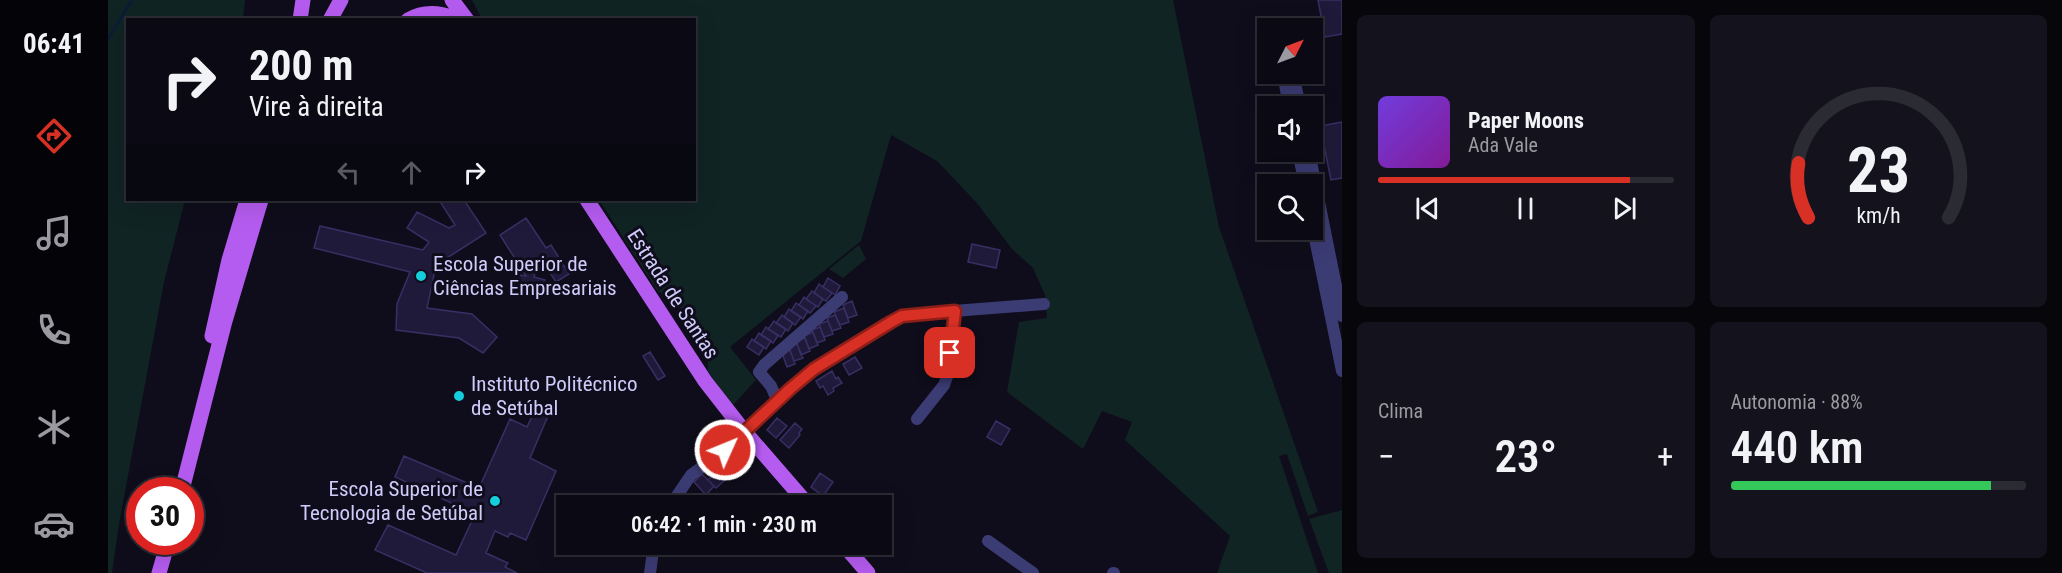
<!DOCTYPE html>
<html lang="pt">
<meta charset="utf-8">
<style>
body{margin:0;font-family:"Roboto Condensed",sans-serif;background:#14131d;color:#f1f3f6;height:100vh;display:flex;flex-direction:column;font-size:22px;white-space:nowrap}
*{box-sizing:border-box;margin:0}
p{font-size:20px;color:#9a9aa0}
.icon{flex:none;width:33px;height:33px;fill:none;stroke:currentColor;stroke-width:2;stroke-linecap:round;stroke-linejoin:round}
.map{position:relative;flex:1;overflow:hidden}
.panel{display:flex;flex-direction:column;gap:15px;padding:15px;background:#06060b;width:720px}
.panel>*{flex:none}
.guide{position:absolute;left:18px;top:18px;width:570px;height:183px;border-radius:0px;box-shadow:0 6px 24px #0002,0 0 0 2px #2b2b34;background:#0b0a14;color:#f1f3f6;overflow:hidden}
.needle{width:39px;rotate:48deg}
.controls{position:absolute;left:1149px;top:18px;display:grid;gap:12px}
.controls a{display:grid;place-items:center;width:66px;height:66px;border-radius:0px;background:#0b0a14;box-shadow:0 6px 24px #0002,0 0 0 2px #2b2b34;font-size:30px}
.speed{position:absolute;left:18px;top:477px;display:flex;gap:12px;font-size:30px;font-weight:700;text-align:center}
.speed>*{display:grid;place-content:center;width:78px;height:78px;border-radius:50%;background:#0b0a14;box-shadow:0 6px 24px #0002,0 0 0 2px #2b2b34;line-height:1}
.speed .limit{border:9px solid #d22;background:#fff;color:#111}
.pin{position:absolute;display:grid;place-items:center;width:51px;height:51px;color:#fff;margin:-26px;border-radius:12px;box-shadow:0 3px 9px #0006}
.me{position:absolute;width:66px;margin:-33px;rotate:46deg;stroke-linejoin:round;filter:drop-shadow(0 0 4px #0008)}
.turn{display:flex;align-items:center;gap:21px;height:126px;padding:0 24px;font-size:27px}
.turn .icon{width:78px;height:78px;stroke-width:2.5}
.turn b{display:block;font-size:42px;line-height:51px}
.lanes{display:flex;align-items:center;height:57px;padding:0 24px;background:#0003;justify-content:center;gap:30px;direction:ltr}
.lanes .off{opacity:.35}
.big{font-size:45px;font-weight:600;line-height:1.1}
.panel .tile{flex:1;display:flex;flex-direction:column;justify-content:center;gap:9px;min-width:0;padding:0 21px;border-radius:9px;background:#14131d}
.panel .dial{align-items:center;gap:0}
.dial svg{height:156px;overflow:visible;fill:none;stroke:#2b2b34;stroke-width:7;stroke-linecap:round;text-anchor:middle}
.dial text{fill:#f1f3f6;stroke:none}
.song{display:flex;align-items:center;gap:18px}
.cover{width:72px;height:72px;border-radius:9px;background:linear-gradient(135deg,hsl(260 70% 55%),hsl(290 70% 35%))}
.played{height:6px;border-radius:3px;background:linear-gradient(90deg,#d93025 85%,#2b2b34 85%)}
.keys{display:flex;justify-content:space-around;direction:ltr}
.heat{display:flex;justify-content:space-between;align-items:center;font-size:33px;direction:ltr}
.charge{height:9px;border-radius:4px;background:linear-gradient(90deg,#34c759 88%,#2b2b34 0)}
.panel .tiles{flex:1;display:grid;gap:15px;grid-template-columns:repeat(2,1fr)}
.trip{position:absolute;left:448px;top:495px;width:336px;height:60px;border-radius:0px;background:#0b0a14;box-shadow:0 6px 24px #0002,0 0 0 2px #2b2b34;font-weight:600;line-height:60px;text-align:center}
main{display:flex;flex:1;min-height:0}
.dock{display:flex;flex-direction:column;width:108px;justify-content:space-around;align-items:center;background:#040408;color:#9a9aa0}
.dock .icon{width:42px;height:42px}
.dock .selected{color:#d93025}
.dock b{font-size:27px;color:#f1f3f6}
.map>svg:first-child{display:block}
.green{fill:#102423}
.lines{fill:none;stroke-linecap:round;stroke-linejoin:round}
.stream{stroke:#0c1c34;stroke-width:3}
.building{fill:#201a3a;stroke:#382f64;stroke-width:1.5}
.minor{stroke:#3c3c75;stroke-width:12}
.major{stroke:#b55cf0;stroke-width:15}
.route-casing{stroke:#8d1f18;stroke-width:15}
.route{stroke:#d93025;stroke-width:10}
.poi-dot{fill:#15cedd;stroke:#0f0d1b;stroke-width:2}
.labels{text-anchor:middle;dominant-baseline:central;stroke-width:6;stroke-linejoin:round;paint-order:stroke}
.poi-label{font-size:21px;fill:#cfcbfa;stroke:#0f0d1b;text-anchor:start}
.street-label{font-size:21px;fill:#cfcbfa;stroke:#0f0d1b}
</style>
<main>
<nav class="dock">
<b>06:41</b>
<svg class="icon selected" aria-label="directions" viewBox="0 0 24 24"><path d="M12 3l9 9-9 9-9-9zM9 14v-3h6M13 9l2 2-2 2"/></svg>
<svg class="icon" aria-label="music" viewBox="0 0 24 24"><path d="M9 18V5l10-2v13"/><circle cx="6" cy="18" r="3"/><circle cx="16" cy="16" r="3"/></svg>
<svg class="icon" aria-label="phone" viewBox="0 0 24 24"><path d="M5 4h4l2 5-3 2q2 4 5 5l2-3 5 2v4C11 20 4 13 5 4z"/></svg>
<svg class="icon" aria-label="climate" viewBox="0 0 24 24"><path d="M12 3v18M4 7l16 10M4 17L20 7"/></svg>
<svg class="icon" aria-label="car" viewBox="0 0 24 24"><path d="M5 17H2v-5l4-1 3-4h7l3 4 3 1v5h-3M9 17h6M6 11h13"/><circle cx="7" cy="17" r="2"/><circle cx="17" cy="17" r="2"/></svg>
</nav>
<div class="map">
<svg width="1234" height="573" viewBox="0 0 1234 573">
<rect width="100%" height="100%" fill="#0f0d1b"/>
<path class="green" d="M 0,0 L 137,0 L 135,19 L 20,20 L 20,200 L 77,200 L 56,282 L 11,524 L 4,573 L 0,573 Z
M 364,0 L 1065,0 L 1111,227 L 1210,512 L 1200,516 L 1179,454 L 1171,456 L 1210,573 L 1109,573 L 1122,536 L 1017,440 L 1024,422 L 994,411 L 975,449 L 899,392 L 911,322 L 939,318 L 937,295 L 925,268 L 904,249 L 868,202 L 829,161 L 783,135 L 753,241 L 622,347 L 648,380 L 624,406 L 600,371 L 600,346 L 581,316 L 549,290 L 491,200 L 586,200 L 586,20 L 374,19 Z
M 751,245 L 758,259 L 735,278 L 721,269 Z
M 1234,510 L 1234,573 L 1221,573 L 1201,519 Z"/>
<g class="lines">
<path class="stream" d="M 0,39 L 24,0"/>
</g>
<path class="building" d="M 1210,0 L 1234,0 L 1234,34 L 1217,37 Z
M 1234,122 L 1234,178 L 1223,180 L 1212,126 Z
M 331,200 L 356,200 L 378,233 L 328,265 L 319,308 L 364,314 L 389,337 L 375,353 L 351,338 L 288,330 L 289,304 L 302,272 L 206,248 L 212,226 L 315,250 L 321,242 L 299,228 L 309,212 L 341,228 L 347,225 Z
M 418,218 L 438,248 L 443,245 L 461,274 L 448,282 L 434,260 L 429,264 L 426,277 L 437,280 L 431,288 L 425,292 L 418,291 L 410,282 L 411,275 L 418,276 L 392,235 Z
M 864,244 L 892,250 L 888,268 L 860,262 Z
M 720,278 L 732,286 L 727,295 L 715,287 Z
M 711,284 L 724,293 L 718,301 L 706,293 Z
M 704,291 L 715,299 L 710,307 L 698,299 Z
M 696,297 L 708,306 L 702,313 L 691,305 Z
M 744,301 L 749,315 L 740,318 L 735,305 Z
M 688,303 L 700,311 L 695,319 L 683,311 Z
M 736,308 L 741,322 L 732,325 L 726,312 Z
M 681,309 L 693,317 L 687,325 L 676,317 Z
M 674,315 L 685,323 L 680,331 L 668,323 Z
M 727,315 L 733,328 L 724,331 L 719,318 Z
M 666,321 L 678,329 L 673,337 L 660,329 Z
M 720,321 L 725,334 L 716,337 L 711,324 Z
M 658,327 L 670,336 L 665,343 L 653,335 Z
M 712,327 L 717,340 L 709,343 L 704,330 Z
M 705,332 L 710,345 L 701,349 L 696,336 Z
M 651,333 L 663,341 L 658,349 L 646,341 Z
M 697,338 L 702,351 L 693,355 L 688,341 Z
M 644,339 L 656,347 L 651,355 L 639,347 Z
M 689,344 L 695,358 L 686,361 L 681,347 Z
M 682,350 L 687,364 L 679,367 L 674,353 Z
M 542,352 L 557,376 L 550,380 L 535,356 Z
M 747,357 L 754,368 L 741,375 L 735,364 Z
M 724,371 L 728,379 L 730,377 L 734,383 L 725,388 L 726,391 L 720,395 L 715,386 L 712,388 L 708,381 Z
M 427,410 L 440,416 L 422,458 L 448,471 L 418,540 L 402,533 L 400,537 L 387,531 L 378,553 L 400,563 L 397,567 L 409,573 L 319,573 L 267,550 L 280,525 L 348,555 L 367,514 L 287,477 L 296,456 L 371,488 L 402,419 L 419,427 Z
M 669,418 L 679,426 L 668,438 L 659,430 Z
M 888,421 L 902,429 L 893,445 L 879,437 Z
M 687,423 L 694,429 L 691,433 L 692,435 L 681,448 L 672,440 Z
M 617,463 L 626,472 L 608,488 L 600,480 Z
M 712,473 L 725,482 L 715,496 L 703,487 Z
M 594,474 L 606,486 L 598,495 L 586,482 Z"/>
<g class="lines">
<path class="minor" d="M 1175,74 L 1181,106
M 1185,74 L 1192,106
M 1190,152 L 1197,184
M 1201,152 L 1234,316
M 1204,224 L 1234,371
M 669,400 L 663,386 L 651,372 L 656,365 L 734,297
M 809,419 L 836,385 L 840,374 L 847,311
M 562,506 L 583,475 L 617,450 L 682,389 L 706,369 L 783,322 L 794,316 L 807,314 L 936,304
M 880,541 L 925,573
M 542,573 L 546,544
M 1005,573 L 1006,573"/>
<path class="major" d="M 344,0 L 359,20
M 192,20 L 195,0
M 222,20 L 233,0
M 300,20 C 314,12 330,12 345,18
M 479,200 L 597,381 L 636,431 L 701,506
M 104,336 L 121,260 L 139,200
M 74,490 L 117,321 L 153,200
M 735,544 L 760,573
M 51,573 L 60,542"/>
</g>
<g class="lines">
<defs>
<path id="route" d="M 617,450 L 682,389 L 706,369 L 783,322 L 794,316 L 847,311 L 842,353"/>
</defs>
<use href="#route" class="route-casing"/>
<use href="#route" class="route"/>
</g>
<g class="poi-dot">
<circle cx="313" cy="276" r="6"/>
<circle cx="351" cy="396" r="6"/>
<circle cx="387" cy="501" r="6"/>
</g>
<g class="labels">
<g class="poi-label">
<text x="325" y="264">Escola Superior de<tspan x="325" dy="24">Ciências Empresariais</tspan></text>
<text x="363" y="384">Instituto Politécnico<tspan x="363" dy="24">de Setúbal</tspan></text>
<text x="375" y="489" text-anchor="end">Escola Superior de<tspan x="375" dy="24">Tecnologia de Setúbal</tspan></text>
</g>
<g class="street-label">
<text transform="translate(565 294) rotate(57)">Estrada de Santas</text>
</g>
</g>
</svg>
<div class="controls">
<a><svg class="needle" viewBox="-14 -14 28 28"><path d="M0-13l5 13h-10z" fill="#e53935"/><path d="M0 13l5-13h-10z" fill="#9a9aa0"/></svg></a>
<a><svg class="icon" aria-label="sound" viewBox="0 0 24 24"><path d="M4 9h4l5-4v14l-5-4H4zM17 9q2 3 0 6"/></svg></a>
<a><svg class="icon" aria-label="search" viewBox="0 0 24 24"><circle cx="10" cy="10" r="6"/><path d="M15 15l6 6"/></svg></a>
</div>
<div class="speed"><div class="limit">30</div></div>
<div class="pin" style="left:842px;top:353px;background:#d93025"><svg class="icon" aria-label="arrive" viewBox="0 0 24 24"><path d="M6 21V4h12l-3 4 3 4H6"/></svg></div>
<svg class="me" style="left:617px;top:450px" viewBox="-20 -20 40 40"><circle r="17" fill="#d93025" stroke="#fff" stroke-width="3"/><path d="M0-11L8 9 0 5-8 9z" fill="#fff"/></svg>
<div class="trip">06:42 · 1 min · 230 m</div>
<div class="guide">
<div class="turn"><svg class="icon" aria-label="right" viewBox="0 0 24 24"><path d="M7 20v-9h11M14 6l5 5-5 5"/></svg><div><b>200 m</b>Vire à direita</div></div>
<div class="lanes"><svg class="icon off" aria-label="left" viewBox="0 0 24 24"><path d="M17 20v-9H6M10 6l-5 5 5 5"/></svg><svg class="icon off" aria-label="ahead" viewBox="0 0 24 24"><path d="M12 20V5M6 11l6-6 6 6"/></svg><svg class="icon" aria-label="right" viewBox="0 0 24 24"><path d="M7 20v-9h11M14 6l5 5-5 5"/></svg></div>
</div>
</div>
<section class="panel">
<div class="tiles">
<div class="tile">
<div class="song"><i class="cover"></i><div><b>Paper Moons</b><p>Ada Vale</p></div></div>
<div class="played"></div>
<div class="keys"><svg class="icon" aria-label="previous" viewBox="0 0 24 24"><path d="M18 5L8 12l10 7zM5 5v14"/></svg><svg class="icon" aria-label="pause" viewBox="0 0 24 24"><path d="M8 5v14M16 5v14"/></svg><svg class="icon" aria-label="next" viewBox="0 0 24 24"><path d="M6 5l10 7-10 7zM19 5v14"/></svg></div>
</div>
<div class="tile dial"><svg viewBox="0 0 100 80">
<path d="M14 69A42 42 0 1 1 86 69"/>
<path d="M14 69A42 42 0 0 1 9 41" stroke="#d93025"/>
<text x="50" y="56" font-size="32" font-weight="700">23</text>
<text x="50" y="72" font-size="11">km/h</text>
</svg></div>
<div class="tile"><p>Clima</p>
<div class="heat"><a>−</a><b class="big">23°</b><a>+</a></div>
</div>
<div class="tile"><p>Autonomia · 88%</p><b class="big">440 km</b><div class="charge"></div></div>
</div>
</section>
</main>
